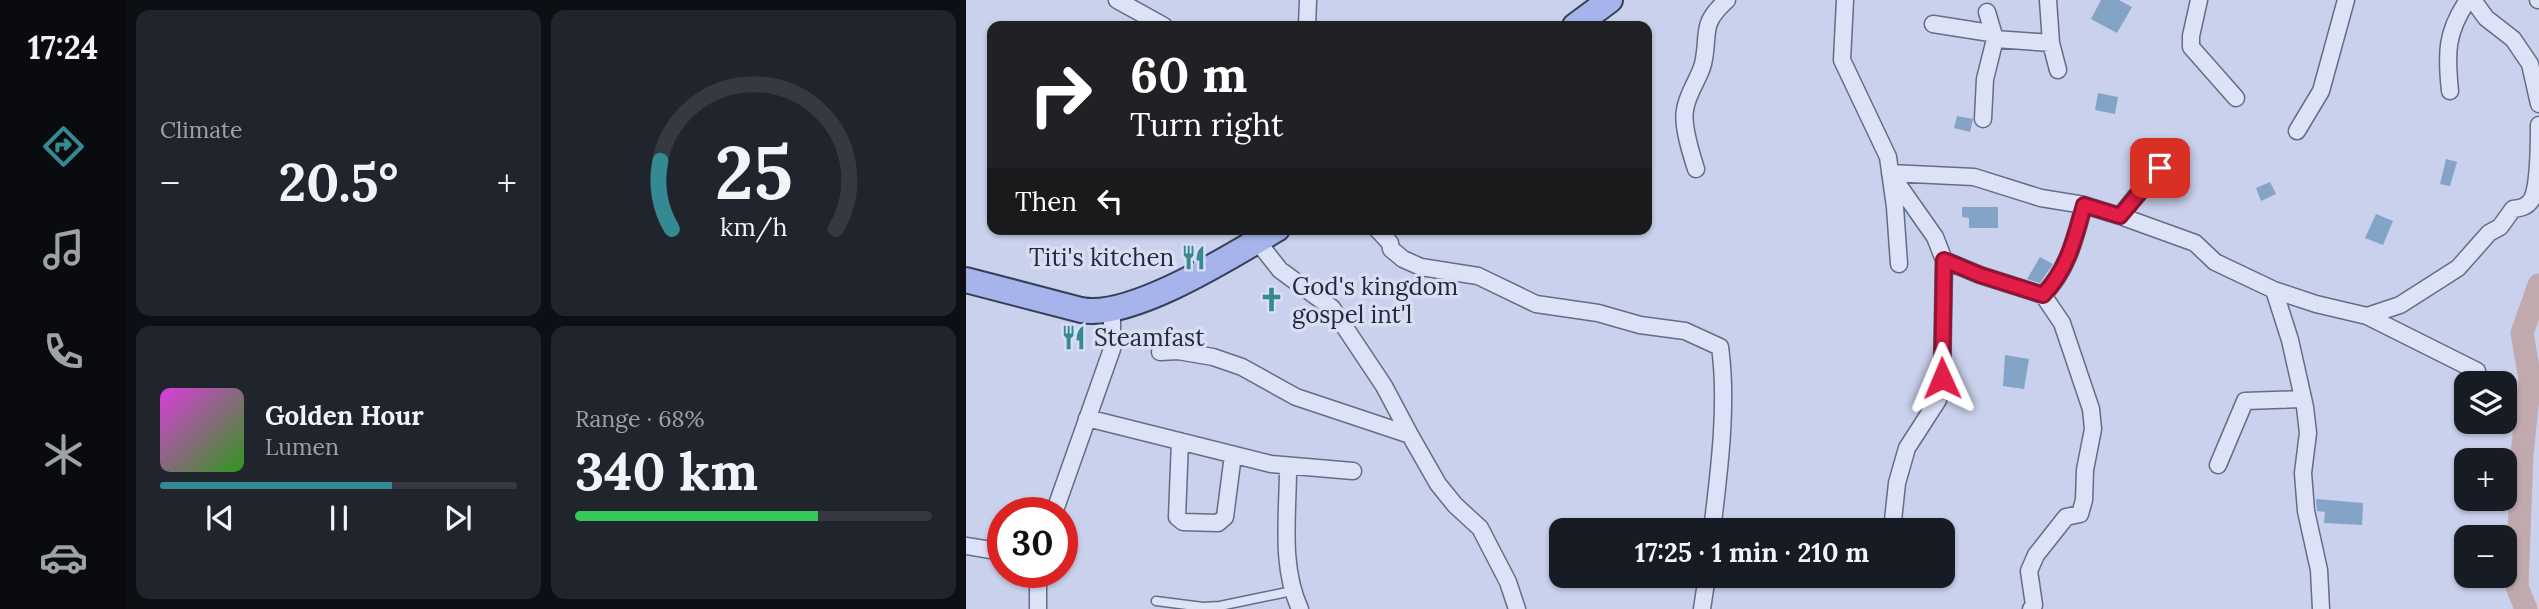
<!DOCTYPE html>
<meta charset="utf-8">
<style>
body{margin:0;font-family:Lora,serif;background:#20242c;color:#f1f3f6;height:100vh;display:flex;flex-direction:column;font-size:26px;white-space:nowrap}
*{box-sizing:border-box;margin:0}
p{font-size:23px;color:#9ea1a6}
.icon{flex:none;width:38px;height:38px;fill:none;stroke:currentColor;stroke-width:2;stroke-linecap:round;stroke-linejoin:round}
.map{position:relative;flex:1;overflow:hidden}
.panel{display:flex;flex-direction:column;gap:10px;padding:10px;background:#0d0f14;width:840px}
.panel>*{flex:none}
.banner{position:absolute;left:21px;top:21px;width:665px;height:214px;border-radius:14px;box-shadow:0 2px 5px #0004;background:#202124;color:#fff;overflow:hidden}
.tools{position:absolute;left:1488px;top:371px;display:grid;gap:14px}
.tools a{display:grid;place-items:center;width:63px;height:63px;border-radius:14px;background:#171b24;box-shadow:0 2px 5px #0004;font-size:35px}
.speed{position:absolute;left:21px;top:497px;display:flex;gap:14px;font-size:35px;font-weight:700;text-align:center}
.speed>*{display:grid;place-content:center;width:91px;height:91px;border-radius:50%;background:#171b24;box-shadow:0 2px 5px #0004;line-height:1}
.speed .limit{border:10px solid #d22;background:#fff;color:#111}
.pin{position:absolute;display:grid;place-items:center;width:60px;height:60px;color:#fff;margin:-30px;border-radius:14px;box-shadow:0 4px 10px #0006}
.me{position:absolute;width:77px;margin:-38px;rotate:359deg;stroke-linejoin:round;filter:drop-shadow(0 0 5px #0008)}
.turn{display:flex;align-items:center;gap:24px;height:147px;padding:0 28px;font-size:32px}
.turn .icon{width:91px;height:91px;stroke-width:2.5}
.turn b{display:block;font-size:49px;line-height:60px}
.then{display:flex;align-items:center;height:66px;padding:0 28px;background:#0003;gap:14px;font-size:26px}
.big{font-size:52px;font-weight:700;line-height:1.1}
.panel .tile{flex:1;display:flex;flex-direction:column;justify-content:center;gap:10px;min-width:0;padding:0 24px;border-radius:14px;background:#20242c}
.panel .dial{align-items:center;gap:0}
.dial svg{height:182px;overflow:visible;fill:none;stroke:#363941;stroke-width:7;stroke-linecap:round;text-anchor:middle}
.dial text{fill:#f1f3f6;stroke:none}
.song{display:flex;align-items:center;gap:21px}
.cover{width:84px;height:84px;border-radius:10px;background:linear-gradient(135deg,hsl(300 70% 55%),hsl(110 70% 35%))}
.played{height:7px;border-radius:4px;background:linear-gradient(90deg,#348992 65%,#363941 65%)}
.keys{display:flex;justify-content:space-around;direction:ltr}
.heat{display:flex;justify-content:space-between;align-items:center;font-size:38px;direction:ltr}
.charge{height:10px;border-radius:5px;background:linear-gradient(90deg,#34c759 68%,#363941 0)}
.panel .tiles{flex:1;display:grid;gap:10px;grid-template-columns:repeat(2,1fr)}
.trip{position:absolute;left:583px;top:518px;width:406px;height:70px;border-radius:14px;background:#171b24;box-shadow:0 2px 5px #0004;font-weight:700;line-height:70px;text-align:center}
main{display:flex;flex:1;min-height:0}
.dock{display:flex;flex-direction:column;width:126px;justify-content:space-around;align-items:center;background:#090b0e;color:#9ea1a6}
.dock .icon{width:49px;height:49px}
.dock .selected{color:#348992}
.dock b{font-size:32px;color:#f1f3f6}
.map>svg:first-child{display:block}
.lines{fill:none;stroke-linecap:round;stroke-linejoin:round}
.river{stroke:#c1aaae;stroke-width:23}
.building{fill:#83a3c7}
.lane-casing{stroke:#606e87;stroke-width:11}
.street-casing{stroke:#606e87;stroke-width:19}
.primary-casing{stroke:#334256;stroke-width:28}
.lane{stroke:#dde2f7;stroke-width:8}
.street{stroke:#dde2f7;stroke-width:16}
.primary{stroke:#a6b4eb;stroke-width:24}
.route-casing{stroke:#92132f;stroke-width:18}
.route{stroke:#e11d48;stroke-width:12}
.labels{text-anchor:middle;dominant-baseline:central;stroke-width:7;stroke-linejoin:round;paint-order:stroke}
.poi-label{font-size:24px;fill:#222b39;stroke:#d9def4;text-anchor:start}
</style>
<main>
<nav class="dock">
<b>17:24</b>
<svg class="icon selected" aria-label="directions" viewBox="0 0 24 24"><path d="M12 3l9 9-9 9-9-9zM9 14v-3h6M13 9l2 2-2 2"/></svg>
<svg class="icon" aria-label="music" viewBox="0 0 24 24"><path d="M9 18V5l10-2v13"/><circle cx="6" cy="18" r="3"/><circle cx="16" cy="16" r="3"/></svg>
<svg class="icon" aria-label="phone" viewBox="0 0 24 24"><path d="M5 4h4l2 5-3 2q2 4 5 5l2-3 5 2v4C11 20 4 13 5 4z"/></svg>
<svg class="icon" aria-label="climate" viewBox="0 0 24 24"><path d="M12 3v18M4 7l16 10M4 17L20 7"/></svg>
<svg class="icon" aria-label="car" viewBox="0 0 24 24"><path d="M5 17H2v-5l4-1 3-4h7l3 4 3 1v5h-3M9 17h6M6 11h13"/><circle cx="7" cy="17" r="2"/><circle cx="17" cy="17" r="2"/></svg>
</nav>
<section class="panel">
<div class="tiles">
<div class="tile"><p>Climate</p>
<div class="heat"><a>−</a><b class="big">20.5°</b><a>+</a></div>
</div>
<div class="tile dial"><svg viewBox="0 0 100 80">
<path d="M14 69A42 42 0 1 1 86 69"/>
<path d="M14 69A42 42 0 0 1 9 39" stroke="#348992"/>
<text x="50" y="56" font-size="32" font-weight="700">25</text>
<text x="50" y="72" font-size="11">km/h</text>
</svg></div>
<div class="tile">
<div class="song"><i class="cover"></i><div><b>Golden Hour</b><p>Lumen</p></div></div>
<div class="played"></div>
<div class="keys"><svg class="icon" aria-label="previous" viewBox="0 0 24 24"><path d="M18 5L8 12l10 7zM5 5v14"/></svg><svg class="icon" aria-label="pause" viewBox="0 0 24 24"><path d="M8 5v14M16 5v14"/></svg><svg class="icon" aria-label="next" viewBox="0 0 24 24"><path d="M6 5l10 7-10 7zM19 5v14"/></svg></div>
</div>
<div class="tile"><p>Range · 68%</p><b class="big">340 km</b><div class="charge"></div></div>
</div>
</section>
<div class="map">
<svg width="1573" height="609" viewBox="0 0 1573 609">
<rect width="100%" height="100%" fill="#cad1ec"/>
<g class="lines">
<path class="river" d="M 1560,609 L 1551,587 L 1556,454 L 1564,379 L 1556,333 L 1573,285"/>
</g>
<path class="building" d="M 1135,0 L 1153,0 L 1166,7 L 1151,33 L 1125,19 Z
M 1132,93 L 1152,97 L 1149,114 L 1129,110 Z
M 991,116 L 1007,119 L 1004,132 L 988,128 Z
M 1480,159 L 1491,162 L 1484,186 L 1474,184 Z
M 1304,182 L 1310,194 L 1295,201 L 1290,188 Z
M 996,207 L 1032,207 L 1032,228 L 1003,228 L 1003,218 L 996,217 Z
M 1410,214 L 1427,221 L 1417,245 L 1399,238 Z
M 1074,257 L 1087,264 L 1074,283 L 1061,279 Z
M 1039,355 L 1063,359 L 1058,389 L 1037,386 Z
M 1350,499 L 1397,503 L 1396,525 L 1358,523 L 1359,512 L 1351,511 Z"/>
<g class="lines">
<defs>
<path id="lane" d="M 190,601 L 237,607 L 254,606 L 326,591"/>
<path id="street" d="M 151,0 L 198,26
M 879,0 L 876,60 L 922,157 L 929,207 L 933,264
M 1082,0 L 1085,43 L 1092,70
M 1233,0 L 1225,36 L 1225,47 L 1270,98
M 1507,0 L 1520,18 L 1547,39 L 1564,64 L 1573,104
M 1572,0 L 1573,0
M 967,24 L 1024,33 L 1029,39 L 1085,43
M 341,26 L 342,0
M 1484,91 C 1480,53 1480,32 1502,0
M 1017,119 L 1019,79 L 1029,39 L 1021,12
M 1331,131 L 1355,91 L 1380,0
M 730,169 C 725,153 716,126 719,110 C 721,94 733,79 737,64 C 744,33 733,25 761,0
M 924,173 L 1008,177 L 1075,198 L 1118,205 L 1157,217 L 1229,243 L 1249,262 L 1308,290 L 1350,304 L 1401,316 L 1511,371
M 924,173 L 969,237 L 978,260 L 976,378 L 972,400 L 941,448 L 931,483 L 926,530
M 1154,216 L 1200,159
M 411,229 L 424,243 L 425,249 L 437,259 L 455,267 L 512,276 L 570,304 L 632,313 L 674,325 L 719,331 L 754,347 C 762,404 753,473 746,530
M 291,241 L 314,270 L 366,308 L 418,386 L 444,435
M 978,260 L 1014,275 L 1077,295 L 1096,323 L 1125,409 L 1127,429 L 1119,470 L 1118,500 L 1114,514 L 1100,517 L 1070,555 L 1063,571 L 1068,605 L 1065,609
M 1308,290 L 1324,340 L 1339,407 L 1342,433 L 1337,473 L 1340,511 L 1353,570 L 1355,609
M 1077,295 C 1102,270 1109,238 1118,205
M 1401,316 L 1434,305 L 1492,268 L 1523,233 L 1534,227 L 1547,209 C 1555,208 1561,207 1566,199 C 1573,185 1573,143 1573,125
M 194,352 L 212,351 L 247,357 L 276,367 L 330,397 L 444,435 L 472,484 L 489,505 L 514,528 L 542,582 L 551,609
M 121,418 L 305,464 L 387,471
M 214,441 L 211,517 L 217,522 L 252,523 L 259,517 L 267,455
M 1252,465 L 1279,401 L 1337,399
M 322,468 C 322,515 314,566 334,609
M 88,513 L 146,349 L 146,310
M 0,546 L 37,552
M 72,609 L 72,572
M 736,609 L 741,576"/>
<path id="primary" d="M 609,26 L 644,0
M 0,280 L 115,310 C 165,320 267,255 311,229"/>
</defs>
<use href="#lane" class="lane-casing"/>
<use href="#street" class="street-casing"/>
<use href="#primary" class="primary-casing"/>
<use href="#lane" class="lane"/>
<use href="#street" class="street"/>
<use href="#primary" class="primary"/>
</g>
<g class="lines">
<defs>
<path id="route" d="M 976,378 L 978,260 L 1014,275 L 1077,295 C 1102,269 1109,238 1118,205 L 1154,216 L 1194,168"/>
</defs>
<use href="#route" class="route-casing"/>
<use href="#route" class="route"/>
</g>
<defs>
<symbol id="restaurant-bare" viewBox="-9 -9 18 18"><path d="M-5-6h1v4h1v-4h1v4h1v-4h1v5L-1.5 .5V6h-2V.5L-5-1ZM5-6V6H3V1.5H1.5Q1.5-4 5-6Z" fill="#348992" stroke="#d9def4" stroke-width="2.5" paint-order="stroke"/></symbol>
<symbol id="church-bare" viewBox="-9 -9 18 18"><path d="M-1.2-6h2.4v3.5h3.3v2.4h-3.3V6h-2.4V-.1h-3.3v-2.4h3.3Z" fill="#348992" stroke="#d9def4" stroke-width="2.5" paint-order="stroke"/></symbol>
</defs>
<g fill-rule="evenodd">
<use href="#restaurant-bare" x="210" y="240" width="35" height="35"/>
<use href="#church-bare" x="288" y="282" width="35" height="35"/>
<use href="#restaurant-bare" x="90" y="320" width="35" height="35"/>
</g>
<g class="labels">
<g class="poi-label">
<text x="208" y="257" text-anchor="end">Titi's kitchen</text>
<text x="326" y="286">God's kingdom<tspan x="326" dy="28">gospel int'l</tspan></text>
<text x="128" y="337">Steamfast</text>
</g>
</g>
</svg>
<div class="tools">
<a><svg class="icon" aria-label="layers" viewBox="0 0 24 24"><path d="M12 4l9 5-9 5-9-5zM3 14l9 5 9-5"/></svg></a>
<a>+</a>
<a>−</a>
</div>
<div class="speed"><div class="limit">30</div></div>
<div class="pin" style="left:1194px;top:168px;background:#d93025"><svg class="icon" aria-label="arrive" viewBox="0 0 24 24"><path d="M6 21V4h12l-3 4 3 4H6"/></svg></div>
<svg class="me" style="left:976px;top:378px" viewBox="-20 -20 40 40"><path d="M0-17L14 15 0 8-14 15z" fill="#e11d48" stroke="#fff" stroke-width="4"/></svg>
<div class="trip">17:25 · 1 min · 210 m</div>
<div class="banner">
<div class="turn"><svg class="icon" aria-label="right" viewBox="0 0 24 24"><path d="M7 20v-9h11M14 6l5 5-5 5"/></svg><div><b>60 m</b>Turn right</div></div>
<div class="then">Then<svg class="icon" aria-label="left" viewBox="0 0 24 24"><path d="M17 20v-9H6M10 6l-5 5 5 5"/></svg></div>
</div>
</div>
</main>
